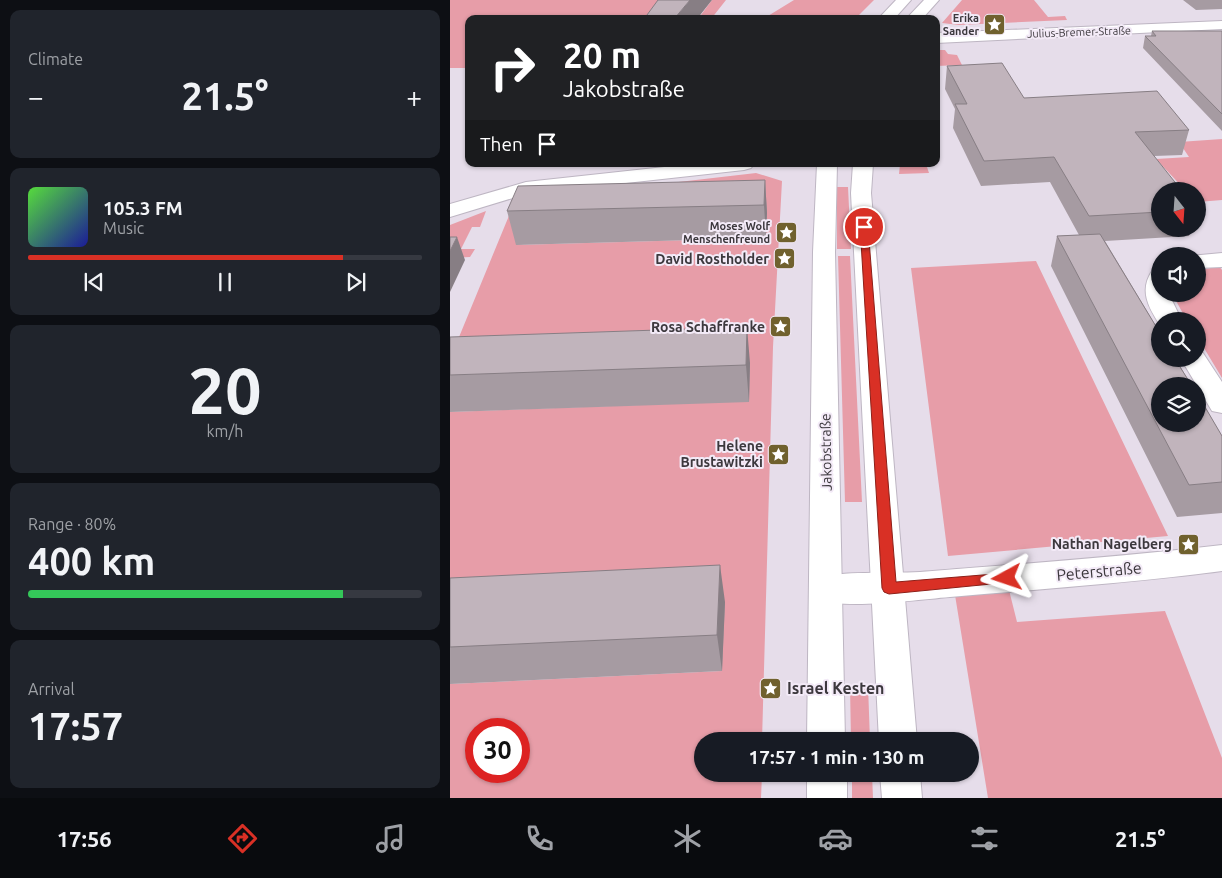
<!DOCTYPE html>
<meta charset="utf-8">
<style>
body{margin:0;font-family:Ubuntu,sans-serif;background:#20242c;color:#f1f3f6;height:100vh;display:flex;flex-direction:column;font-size:19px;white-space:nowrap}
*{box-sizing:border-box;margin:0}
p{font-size:16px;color:#9ea1a6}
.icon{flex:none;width:28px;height:28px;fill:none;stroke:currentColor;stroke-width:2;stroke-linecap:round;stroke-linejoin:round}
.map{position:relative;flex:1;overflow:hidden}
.sheet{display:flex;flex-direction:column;gap:10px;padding:10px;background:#0d0f14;width:450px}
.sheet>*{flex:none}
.top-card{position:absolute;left:15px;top:15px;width:475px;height:152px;border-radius:10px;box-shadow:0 1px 4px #0004;background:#202124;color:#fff;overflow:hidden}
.needle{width:32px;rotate:163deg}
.buttons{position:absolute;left:701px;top:182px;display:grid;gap:10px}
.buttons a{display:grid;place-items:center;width:55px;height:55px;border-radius:50%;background:#171b24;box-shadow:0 1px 4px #0004;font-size:25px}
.speed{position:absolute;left:15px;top:718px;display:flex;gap:10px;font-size:25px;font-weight:700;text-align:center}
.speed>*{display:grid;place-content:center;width:65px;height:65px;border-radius:50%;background:#171b24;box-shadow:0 1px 4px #0004;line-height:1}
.speed .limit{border:8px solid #d22;background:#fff;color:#111}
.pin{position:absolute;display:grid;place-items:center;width:42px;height:42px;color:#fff;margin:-21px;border:2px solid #fff;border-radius:50%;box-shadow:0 1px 5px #0007}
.me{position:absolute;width:55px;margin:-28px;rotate:265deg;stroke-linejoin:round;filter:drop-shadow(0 0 4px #0008)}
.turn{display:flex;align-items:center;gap:18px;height:105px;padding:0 15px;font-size:22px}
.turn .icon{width:65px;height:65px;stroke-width:2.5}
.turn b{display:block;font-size:35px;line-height:42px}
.then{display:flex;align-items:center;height:48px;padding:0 15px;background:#0003;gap:10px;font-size:19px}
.big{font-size:38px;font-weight:700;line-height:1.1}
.sheet .tile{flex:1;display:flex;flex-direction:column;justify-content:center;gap:8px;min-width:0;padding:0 18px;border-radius:10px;background:#20242c}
.sheet .dial{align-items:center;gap:0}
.dial b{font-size:65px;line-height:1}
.song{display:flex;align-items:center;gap:15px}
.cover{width:60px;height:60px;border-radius:8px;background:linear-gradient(135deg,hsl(110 70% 55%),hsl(240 70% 35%))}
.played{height:5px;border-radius:2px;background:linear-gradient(90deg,#d93025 80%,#363941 80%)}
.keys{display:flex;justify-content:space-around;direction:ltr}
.heat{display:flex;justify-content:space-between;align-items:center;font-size:28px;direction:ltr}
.charge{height:8px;border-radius:4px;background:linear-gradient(90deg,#34c759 80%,#363941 0)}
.trip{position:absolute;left:244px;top:732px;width:285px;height:50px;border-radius:25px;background:#171b24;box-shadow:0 1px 4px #0004;font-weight:700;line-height:50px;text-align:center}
.tabs{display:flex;height:80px;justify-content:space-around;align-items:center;background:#090b0e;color:#9ea1a6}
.tabs .icon{width:35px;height:35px}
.tabs .current{color:#d93025}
.tabs b{font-size:22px;color:#f1f3f6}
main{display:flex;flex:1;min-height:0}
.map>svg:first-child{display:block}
.green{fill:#e79da8;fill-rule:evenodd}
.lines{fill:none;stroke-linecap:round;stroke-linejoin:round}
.minor-casing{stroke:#beb6c3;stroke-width:2}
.tertiary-casing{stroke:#beb6c3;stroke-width:2}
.minor{fill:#fff;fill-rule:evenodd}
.tertiary{fill:#fff;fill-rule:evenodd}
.wall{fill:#a69ba2}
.shaded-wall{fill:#877e84}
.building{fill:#c1b4bc;stroke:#877e84}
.route{fill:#d93025;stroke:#8d1f18}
.labels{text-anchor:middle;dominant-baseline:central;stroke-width:4;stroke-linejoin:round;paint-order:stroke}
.far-poi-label{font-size:11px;font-weight:bold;fill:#3c383d;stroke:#f3eaf7;text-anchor:end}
.far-street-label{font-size:11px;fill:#3c383d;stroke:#f3eaf7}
.poi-label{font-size:14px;font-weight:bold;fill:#3c383d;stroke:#f3eaf7;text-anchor:end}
.street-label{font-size:14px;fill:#3c383d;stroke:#f3eaf7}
.near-street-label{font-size:16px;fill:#3c383d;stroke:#f3eaf7}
.near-poi-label{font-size:16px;font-weight:bold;fill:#3c383d;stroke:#f3eaf7;text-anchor:start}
</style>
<main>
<section class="sheet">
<div class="tile"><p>Climate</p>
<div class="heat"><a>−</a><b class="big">21.5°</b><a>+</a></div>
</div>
<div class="tile">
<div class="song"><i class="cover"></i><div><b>105.3 FM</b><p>Music</p></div></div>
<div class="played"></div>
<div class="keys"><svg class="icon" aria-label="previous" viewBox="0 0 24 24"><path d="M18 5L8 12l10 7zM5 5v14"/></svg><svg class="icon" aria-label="pause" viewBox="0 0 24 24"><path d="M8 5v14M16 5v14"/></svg><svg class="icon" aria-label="next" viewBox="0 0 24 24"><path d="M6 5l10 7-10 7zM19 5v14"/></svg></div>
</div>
<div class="tile dial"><b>20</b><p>km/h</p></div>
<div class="tile"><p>Range · 80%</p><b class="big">400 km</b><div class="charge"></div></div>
<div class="tile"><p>Arrival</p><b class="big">17:57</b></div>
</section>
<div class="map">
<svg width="772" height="798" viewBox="0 0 772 798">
<rect width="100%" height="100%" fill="#e6ddea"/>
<path class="green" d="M 0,0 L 230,0 L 213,19 L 19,19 L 19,68 L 0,68 Z
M 262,0 L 276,0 L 261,19 L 248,19 Z
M 344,0 L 424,0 L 405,19 L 313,19 Z
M 512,0 L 584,0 L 598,17 L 615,16 L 617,20 L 509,25 L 492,23 Z
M 486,50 L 495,50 L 498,54 L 507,55 L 512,65 L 486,66 Z
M 772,139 L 772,200 L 748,202 L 748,191 L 736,191 L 706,159 L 739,157 L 729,142 Z
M 450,164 L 476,164 L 479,173 L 449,174 Z
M 306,173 L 332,181 L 323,347 L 312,741 L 252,741 L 252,774 L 312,774 L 311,798 L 0,798 L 0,684 L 272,671 L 0,615 L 0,412 L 299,401 L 0,359 L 65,201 ZM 317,213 L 316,238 L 66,245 ZM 26,729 L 69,729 L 69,771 L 26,771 Z
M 387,187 L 398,187 L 401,249 L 387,249 Z
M 36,211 L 30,227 L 22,227 L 11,249 L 25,249 L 20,257 L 0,258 L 0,225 Z
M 388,256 L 400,256 L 412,502 L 395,502 Z
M 586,261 L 718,536 L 498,556 L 461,268 Z
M 769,266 L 772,270 L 772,378 L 748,338 L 748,321 L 737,321 L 724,297 L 725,294 L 748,294 L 748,271 Z
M 559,590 L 567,622 L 715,611 L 772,758 L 772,798 L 538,798 L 505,595 Z
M 418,685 L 420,741 L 401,741 L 400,686 Z
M 402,774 L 422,774 L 423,798 L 402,798 Z"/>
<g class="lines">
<defs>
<path id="minor" d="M 772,21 L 772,29 L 486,43 L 486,33 Z
M 242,164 L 304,164 L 301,168 L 294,170 L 76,194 L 0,217 L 0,204 L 76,182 Z
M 772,253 L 772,267 L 748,268 L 748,256 L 740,256 Z
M 710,269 L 710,294 L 719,294 L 732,321 L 710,321 L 710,325 C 698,307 689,290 702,271 Z
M 748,352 L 753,353 L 772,382 L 772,413 L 762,411 L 731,359 L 748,359 Z
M 772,545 L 772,571 C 682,583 591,589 500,597 C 464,600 396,610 364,599 L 359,589 L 364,579 C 392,570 438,574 470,572 C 570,564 671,557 772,545 Z"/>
<path id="tertiary" d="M 446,0 L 461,0 L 444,19 L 428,19 Z
M 474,0 L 489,0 L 472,19 L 456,19 Z
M 367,164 L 387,164 L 385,252 L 395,741 L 357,741 L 363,252 Z
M 403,164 L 423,164 L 421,193 L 467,741 L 429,741 L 401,193 Z
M 357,774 L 397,774 L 397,798 L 357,798 Z
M 430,774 L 470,774 L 472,798 L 432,798 Z"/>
</defs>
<use href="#minor" class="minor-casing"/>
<use href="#tertiary" class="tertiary-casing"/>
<use href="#minor" class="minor"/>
<use href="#tertiary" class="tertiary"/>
</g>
<path class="wall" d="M 733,0 L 772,0 L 772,9 L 746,10 Z
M 702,31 L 772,31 L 772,131 L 693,48 L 695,36 L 701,36 Z
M 497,66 L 574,98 L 739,130 L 732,155 L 704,156 L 710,191 L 710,229 L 741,229 L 739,236 L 655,241 L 772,436 L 772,513 L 727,517 L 601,266 L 607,236 L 629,235 L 600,182 L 531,186 L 503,128 L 505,109 L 495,89 Z
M 315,180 L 317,213 L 316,238 L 66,245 L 57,211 Z
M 0,337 L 300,363 L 299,402 L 0,412 Z
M 0,578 L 275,602 L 272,671 L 0,684 Z"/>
<path class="shaded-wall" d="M 240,0 L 262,0 L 247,19 L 224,19 Z
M 315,180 L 317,213 L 316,238 L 314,205 Z
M 7,237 L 15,260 L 0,292 L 0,251 Z
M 297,327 L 300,363 L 299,402 L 296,365 Z
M 270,565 L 275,602 L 272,671 L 267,635 Z"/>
<path class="building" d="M 208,0 L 240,0 L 224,19 L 194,19 Z
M 702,31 L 772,31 L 772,114 L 695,36 L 706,36 Z
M 552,63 L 574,98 L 707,91 L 739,130 L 685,132 L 732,191 L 710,191 L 710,212 L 639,216 L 604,157 L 534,161 L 505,104 L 517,104 L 497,66 Z
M 315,180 L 314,205 L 57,211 L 68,186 Z
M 650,234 L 710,333 L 710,359 L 725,359 L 742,386 L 710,386 L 710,424 L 748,424 L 748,395 L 772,436 L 772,482 L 739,485 L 607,236 Z
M 0,237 L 7,237 L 0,251 Z
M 297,327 L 296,365 L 0,375 L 0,337 Z
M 270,565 L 267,635 L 0,647 L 0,578 Z"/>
<path class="route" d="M 410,225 L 418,227 L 446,582 L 557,573 L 562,574 L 564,578 L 562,582 L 439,594 L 434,592 L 432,588 Z"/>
<defs>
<symbol id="sight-square" viewBox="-11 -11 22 22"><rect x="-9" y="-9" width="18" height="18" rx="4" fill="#70612e" stroke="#f3eaf7"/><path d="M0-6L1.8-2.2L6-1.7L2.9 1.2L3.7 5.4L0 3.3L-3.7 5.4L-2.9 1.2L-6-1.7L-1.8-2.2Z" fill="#fff"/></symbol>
</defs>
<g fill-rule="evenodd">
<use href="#sight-square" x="532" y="12" width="25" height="25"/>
<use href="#sight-square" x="324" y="220" width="25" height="25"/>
<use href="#sight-square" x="322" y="246" width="25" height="25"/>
<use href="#sight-square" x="318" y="314" width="25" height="25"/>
<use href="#sight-square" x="316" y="442" width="25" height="25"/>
<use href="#sight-square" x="726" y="532" width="25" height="25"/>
<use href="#sight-square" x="308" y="676" width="25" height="25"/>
</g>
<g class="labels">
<g class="far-poi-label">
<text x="529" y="18">Erika<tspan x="529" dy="13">Sander</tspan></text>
<text x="320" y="226">Moses Wolf<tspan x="320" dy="13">Menschenfreund</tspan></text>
</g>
<g class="far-street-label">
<text transform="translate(629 32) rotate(-2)">Julius-Bremer-Straße</text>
</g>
<g class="poi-label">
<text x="319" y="259">David Rostholder</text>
<text x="315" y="327">Rosa Schaffranke</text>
<text x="313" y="446">Helene<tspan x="313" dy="16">Brustawitzki</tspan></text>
<text x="722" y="544">Nathan Nagelberg</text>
</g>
<g class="street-label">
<text transform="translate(376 452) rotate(-91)">Jakobstraße</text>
</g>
<g class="near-street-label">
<text transform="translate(649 571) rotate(-5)">Peterstraße</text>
</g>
<g class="near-poi-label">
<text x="337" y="688">Israel Kesten</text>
</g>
</g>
</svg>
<div class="buttons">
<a><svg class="needle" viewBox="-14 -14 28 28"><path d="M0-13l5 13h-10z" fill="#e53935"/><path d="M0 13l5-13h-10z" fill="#9ea1a6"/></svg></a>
<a><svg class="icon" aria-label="sound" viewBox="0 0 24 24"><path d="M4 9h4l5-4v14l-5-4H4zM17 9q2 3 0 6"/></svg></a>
<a><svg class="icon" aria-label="search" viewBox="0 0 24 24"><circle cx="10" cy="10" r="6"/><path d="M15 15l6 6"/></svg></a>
<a><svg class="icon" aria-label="layers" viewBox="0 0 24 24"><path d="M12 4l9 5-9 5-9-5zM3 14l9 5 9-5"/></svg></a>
</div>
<div class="speed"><div class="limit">30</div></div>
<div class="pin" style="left:414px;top:227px;background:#d93025"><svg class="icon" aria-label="arrive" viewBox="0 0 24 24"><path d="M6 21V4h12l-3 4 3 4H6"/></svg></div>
<svg class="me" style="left:557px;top:578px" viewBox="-20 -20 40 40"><path d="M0-17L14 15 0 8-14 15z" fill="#d93025" stroke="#fff" stroke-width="4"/></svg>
<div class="trip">17:57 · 1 min · 130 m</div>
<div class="top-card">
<div class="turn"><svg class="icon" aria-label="right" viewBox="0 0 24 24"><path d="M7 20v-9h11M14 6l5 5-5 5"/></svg><div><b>20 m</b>Jakobstraße</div></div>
<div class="then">Then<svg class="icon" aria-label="arrive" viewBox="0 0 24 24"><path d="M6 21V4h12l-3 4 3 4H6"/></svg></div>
</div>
</div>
</main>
<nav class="tabs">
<b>17:56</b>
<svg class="icon current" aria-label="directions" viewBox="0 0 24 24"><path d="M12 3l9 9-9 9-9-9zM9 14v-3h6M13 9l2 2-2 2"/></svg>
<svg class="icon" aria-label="music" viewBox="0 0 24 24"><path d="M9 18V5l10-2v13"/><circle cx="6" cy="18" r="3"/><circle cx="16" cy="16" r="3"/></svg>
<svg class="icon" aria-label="phone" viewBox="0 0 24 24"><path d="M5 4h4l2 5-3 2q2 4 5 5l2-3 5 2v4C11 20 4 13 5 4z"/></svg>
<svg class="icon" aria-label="climate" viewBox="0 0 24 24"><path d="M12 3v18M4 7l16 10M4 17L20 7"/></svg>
<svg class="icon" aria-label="car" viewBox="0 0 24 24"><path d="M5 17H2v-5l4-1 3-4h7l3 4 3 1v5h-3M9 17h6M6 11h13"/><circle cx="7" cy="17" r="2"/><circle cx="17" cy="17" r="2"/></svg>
<svg class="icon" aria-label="filters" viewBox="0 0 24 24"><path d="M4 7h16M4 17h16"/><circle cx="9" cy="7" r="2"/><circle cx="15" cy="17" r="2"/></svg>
<b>21.5°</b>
</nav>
